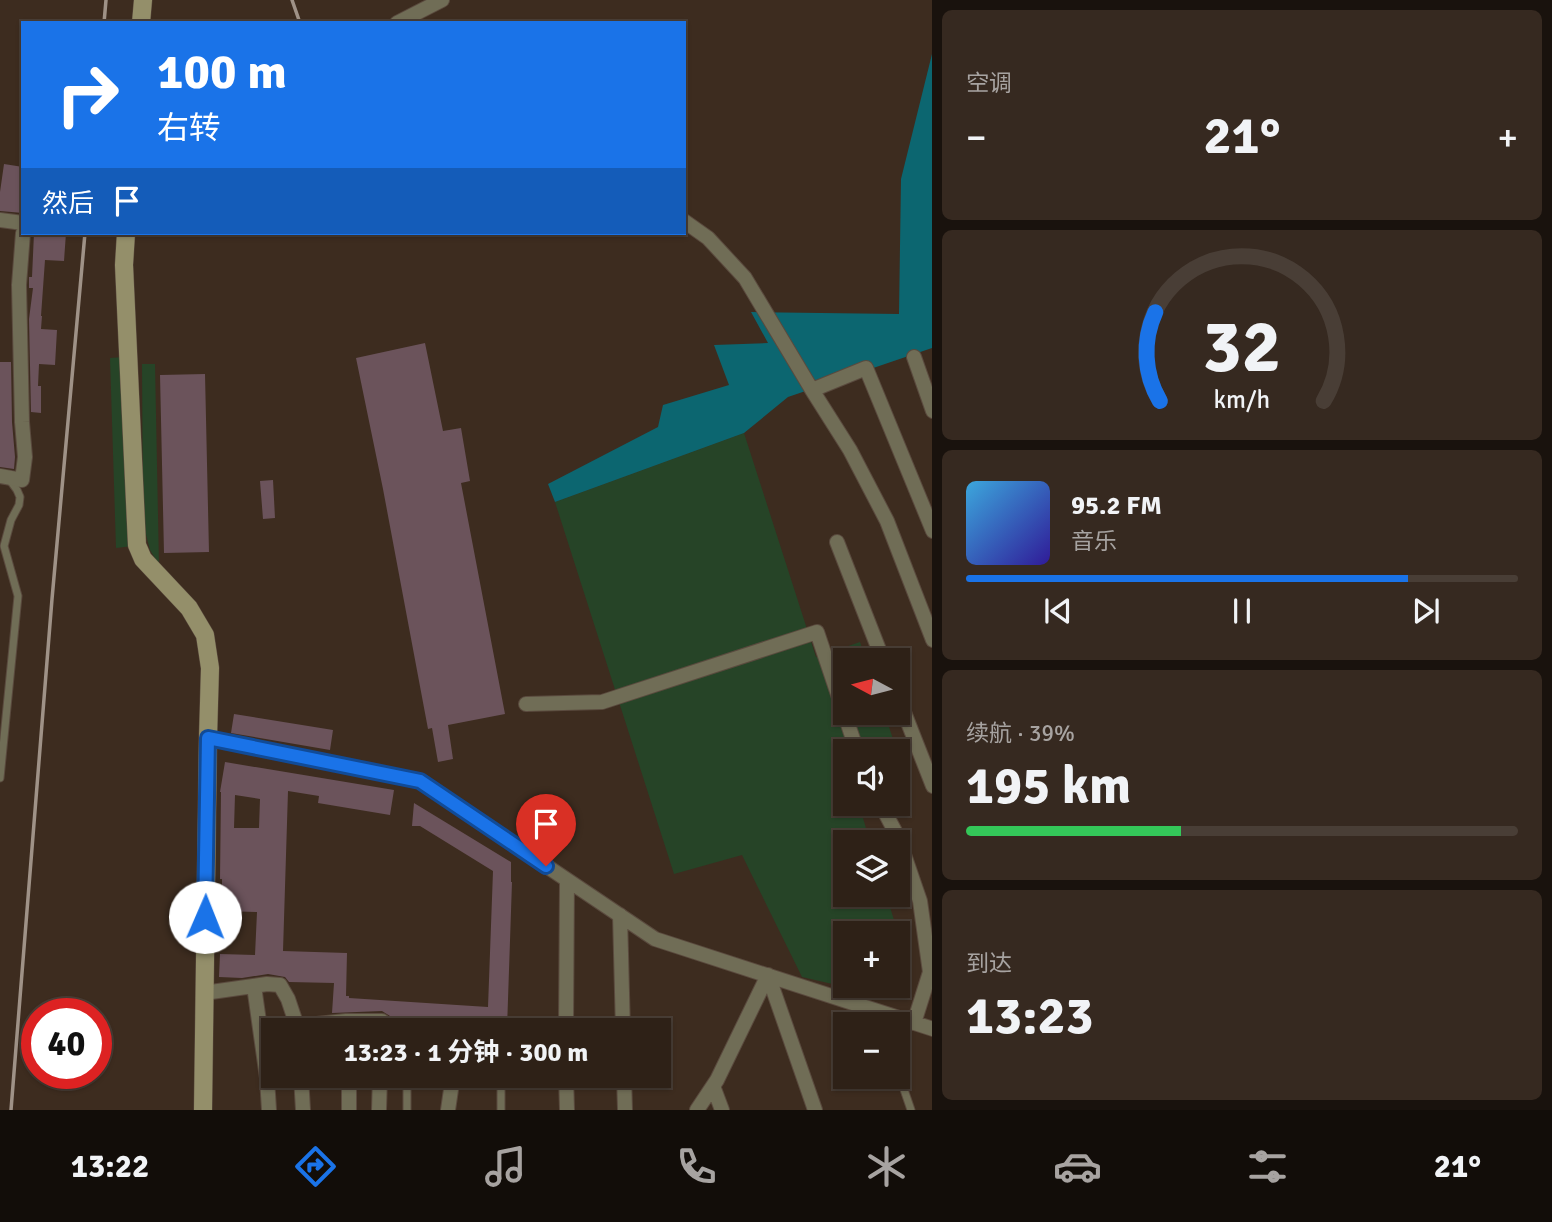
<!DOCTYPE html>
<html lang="zh">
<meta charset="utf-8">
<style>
body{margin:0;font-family:Signika,"Noto Sans SC",sans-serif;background:#362920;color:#f1f3f6;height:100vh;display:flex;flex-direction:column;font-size:26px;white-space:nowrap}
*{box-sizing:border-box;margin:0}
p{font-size:23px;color:#a7a3a1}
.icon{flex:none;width:38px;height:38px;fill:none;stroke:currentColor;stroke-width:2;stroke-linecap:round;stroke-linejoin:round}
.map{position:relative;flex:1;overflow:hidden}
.side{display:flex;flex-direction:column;gap:10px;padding:10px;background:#19120d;width:620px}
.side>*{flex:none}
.hud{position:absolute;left:21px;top:21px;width:665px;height:214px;border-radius:0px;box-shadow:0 2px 5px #0004,0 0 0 2px #493e36;background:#1a73e8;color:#fff;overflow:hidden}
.needle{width:46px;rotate:277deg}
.fabs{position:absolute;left:833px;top:648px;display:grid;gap:14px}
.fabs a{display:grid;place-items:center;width:77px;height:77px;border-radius:0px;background:#2e2117;box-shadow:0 2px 5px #0004,0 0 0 2px #493e36;font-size:35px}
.speed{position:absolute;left:21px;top:998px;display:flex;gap:14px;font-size:35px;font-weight:700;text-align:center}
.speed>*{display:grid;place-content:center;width:91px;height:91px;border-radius:50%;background:#2e2117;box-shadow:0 2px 5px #0004,0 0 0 2px #493e36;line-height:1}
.speed .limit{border:10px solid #d22;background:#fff;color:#111}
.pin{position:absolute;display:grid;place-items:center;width:60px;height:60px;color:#fff;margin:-72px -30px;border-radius:50% 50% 50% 0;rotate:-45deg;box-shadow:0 0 7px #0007}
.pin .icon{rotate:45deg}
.me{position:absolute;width:77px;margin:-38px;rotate:1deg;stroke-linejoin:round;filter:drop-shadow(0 0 5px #0008)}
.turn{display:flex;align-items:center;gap:24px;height:147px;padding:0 21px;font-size:32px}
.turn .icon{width:91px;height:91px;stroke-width:2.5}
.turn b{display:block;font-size:49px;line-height:60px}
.then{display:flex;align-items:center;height:66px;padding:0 21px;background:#0003;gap:14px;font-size:26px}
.big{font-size:52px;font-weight:700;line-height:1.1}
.side .widget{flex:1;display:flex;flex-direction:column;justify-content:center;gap:10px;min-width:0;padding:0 24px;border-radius:10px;background:#362920}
.side .dial{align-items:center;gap:0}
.dial svg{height:182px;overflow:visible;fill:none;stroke:#493e36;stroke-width:7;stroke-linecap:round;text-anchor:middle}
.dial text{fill:#f1f3f6;stroke:none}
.song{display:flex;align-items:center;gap:21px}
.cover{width:84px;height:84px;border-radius:10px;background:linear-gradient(135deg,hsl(200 70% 55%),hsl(250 70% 35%))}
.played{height:7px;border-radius:4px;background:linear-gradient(90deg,#1a73e8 80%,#493e36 80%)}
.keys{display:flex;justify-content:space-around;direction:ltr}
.heat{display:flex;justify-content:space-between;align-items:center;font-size:38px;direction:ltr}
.charge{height:10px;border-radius:5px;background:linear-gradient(90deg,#34c759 39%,#493e36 0)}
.trip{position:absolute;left:261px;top:1018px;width:410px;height:70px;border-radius:0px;background:#2e2117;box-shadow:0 2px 5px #0004,0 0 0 2px #493e36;font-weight:700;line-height:70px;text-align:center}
.dock{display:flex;height:112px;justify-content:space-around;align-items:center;background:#120d09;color:#a7a3a1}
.dock .icon{width:49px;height:49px}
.dock .current{color:#1a73e8}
.dock b{font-size:32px;color:#f1f3f6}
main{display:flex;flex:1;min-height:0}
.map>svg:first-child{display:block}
.green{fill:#264427}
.water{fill:#0c6670}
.building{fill:#6b535b;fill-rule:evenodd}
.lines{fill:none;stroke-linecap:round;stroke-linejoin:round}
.lane-casing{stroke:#5a4a3e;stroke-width:9}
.street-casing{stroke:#5a4a3e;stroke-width:16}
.secondary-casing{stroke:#5a4a3e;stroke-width:19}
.lane{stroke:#706d56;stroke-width:7}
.street{stroke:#706d56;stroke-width:14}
.secondary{stroke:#948f6a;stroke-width:18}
.rail{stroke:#9f9287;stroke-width:3.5}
.route-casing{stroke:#114b97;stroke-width:18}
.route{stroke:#1a73e8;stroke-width:12}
</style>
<main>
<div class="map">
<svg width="933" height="1110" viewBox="0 0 933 1110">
<rect width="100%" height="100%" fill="#3d2c1f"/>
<path class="green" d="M 124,357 L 133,546 L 116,548 L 110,358 Z
M 142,364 L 155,364 L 159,565 L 150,550 L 143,523 Z
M 744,433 L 816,657 L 860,642 L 866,660 L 845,660 L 845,712 L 884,712 L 897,751 L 845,751 L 845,803 L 878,803 L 861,811 L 870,842 L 845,842 L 845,894 L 886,894 L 898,933 L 845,933 L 845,985 L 841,986 L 802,977 L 742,855 L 674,874 L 555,502 Z"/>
<path class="water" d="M 932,54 L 932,348 L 788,397 L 744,433 L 555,502 L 548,484 L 658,427 L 663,405 L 729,385 L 714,345 L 768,343 L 751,312 L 899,314 L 901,179 Z"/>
<path class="building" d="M 4,164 L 23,167 L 23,213 L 0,211 L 0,192 Z
M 34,233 L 66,233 L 64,261 L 45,260 L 41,316 L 42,316 L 41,329 L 57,330 L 55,365 L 39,364 L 38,386 L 41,386 L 41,413 L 31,412 L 29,319 L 33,288 L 29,288 L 29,277 L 32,277 Z
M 425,343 L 443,431 L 461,428 L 470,481 L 461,483 L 505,714 L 448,725 L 453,759 L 438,762 L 432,728 L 428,729 L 383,489 L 356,358 Z
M 0,362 L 11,362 L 12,422 L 15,457 L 14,469 L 0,467 Z
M 205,374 L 209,552 L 164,553 L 160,375 Z
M 273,480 L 275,518 L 263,519 L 260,481 Z
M 234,714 L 333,730 L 330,750 L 231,733 Z
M 225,762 L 394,790 L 390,815 L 318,803 L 319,796 L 288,791 L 283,951 L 347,953 L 346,996 L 349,996 L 349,998 L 488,1007 L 493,871 L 420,826 L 412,826 L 414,803 L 511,862 L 511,882 L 512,882 L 507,1029 L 495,1028 L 490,1024 L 450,1021 L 444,1017 L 437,1019 L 390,1016 L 382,1011 L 332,1013 L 334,983 L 289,982 L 285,977 L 268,974 L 242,978 L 219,977 L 220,954 L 255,955 L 257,912 L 222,911 L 222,879 L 220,879 L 221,792 L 220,792 ZM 235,795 L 260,799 L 259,828 L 234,828 Z"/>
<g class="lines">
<defs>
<path id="lane" d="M 0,778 L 18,596 L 4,546 L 11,520 L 19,505 L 20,497 L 17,490 L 9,479
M 876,1011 L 881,1024
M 382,1021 L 489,1030
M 898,1072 L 911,1110
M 407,1076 L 407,1110
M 497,1076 L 501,1086 L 501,1110"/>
<path id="street" d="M 397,23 L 442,0
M 0,220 L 23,223
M 684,221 L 708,238 L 745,278 L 812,390 L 850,450 L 887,521 L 933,640
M 914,357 L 933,411
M 812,390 L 866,368 L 933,531
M 0,476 L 22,480 L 25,457 L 22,422 L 19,285 L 23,233
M 837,542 L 883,660
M 898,697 L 933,786
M 526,704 L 602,702 L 817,632 L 857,751
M 208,738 L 420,781 L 655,939 L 933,1029
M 880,803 L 898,837 L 920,901 L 930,972 L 914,1023
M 620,915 L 623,1031
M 768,975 L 815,1110
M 254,986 L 267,1078 L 269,1110
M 204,993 L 267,984 L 280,985 L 288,999 L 297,1026 L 346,1021 L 382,1021 L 382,1031
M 443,1027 L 443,1031
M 566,1031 L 567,880
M 301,1076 L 303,1110
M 566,1076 L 567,1110
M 624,1076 L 625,1110
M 713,1086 L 722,1110
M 349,1110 L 349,1076
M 379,1110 L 380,1076
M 448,1110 L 453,1076
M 697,1110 L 717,1080 L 768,975"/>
<path id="secondary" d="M 141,23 L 143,0
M 126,233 L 124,265 L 137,545 L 143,559 L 189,608 L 205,635 L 210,668 L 208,738 L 203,1110"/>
</defs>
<use href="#lane" class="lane-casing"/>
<use href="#street" class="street-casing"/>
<use href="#secondary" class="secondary-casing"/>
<use href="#lane" class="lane"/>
<use href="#street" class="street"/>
<use href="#secondary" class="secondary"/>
<path class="rail" d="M 292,0 L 300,23
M 104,23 L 106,0
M 11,1110 L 52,599 L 85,233"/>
</g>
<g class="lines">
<defs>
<path id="route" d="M 205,917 L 208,738 L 420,781 L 546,866"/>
</defs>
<use href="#route" class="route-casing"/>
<use href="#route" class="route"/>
</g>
</svg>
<div class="fabs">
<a><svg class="needle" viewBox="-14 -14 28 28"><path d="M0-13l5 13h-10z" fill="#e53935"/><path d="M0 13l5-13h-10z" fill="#a7a3a1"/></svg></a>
<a><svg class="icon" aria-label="sound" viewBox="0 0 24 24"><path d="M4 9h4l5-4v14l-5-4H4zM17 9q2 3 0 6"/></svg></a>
<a><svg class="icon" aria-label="layers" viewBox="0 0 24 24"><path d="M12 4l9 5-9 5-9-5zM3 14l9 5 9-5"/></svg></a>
<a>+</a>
<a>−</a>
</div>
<div class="speed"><div class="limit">40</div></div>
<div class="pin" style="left:546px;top:866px;background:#d93025"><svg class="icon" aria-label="arrive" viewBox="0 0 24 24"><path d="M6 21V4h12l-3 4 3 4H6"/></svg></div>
<svg class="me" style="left:205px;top:917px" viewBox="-20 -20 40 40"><circle r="19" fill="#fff"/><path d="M0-13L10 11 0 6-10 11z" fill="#1a73e8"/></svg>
<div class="trip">13:23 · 1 分钟 · 300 m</div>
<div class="hud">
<div class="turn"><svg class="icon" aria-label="right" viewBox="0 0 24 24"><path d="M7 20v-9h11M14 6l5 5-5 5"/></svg><div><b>100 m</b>右转</div></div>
<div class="then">然后<svg class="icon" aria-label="arrive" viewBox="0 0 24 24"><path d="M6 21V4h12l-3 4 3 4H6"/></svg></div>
</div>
</div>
<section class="side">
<div class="widget"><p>空调</p>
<div class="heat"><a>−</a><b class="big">21°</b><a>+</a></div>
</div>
<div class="widget dial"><svg viewBox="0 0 100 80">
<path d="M14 69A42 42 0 1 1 86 69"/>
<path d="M14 69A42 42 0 0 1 12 30" stroke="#1a73e8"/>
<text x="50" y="56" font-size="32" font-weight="700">32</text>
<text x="50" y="72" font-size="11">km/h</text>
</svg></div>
<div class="widget">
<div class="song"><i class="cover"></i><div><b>95.2 FM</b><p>音乐</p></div></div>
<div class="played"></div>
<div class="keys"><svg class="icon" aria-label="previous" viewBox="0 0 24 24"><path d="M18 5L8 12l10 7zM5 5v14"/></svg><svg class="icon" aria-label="pause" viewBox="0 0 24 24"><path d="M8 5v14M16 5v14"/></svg><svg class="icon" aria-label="next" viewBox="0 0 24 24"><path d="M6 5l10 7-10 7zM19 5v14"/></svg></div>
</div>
<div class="widget"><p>续航 · 39%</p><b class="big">195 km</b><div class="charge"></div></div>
<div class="widget"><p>到达</p><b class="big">13:23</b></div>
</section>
</main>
<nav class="dock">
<b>13:22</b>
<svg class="icon current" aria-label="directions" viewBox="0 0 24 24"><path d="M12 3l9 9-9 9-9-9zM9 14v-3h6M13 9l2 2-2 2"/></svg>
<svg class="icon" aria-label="music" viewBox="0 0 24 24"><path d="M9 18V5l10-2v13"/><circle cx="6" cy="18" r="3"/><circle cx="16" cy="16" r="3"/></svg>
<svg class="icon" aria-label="phone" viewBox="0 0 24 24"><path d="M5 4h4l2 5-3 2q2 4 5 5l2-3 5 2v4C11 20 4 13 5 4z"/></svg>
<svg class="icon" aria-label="climate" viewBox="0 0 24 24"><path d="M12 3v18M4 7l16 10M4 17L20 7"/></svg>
<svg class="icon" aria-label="car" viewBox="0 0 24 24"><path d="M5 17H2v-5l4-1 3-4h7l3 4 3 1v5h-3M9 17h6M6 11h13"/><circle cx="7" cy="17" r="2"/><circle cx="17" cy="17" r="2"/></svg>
<svg class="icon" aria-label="filters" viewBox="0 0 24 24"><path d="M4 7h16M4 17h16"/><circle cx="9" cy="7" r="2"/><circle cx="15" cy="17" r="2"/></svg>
<b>21°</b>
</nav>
